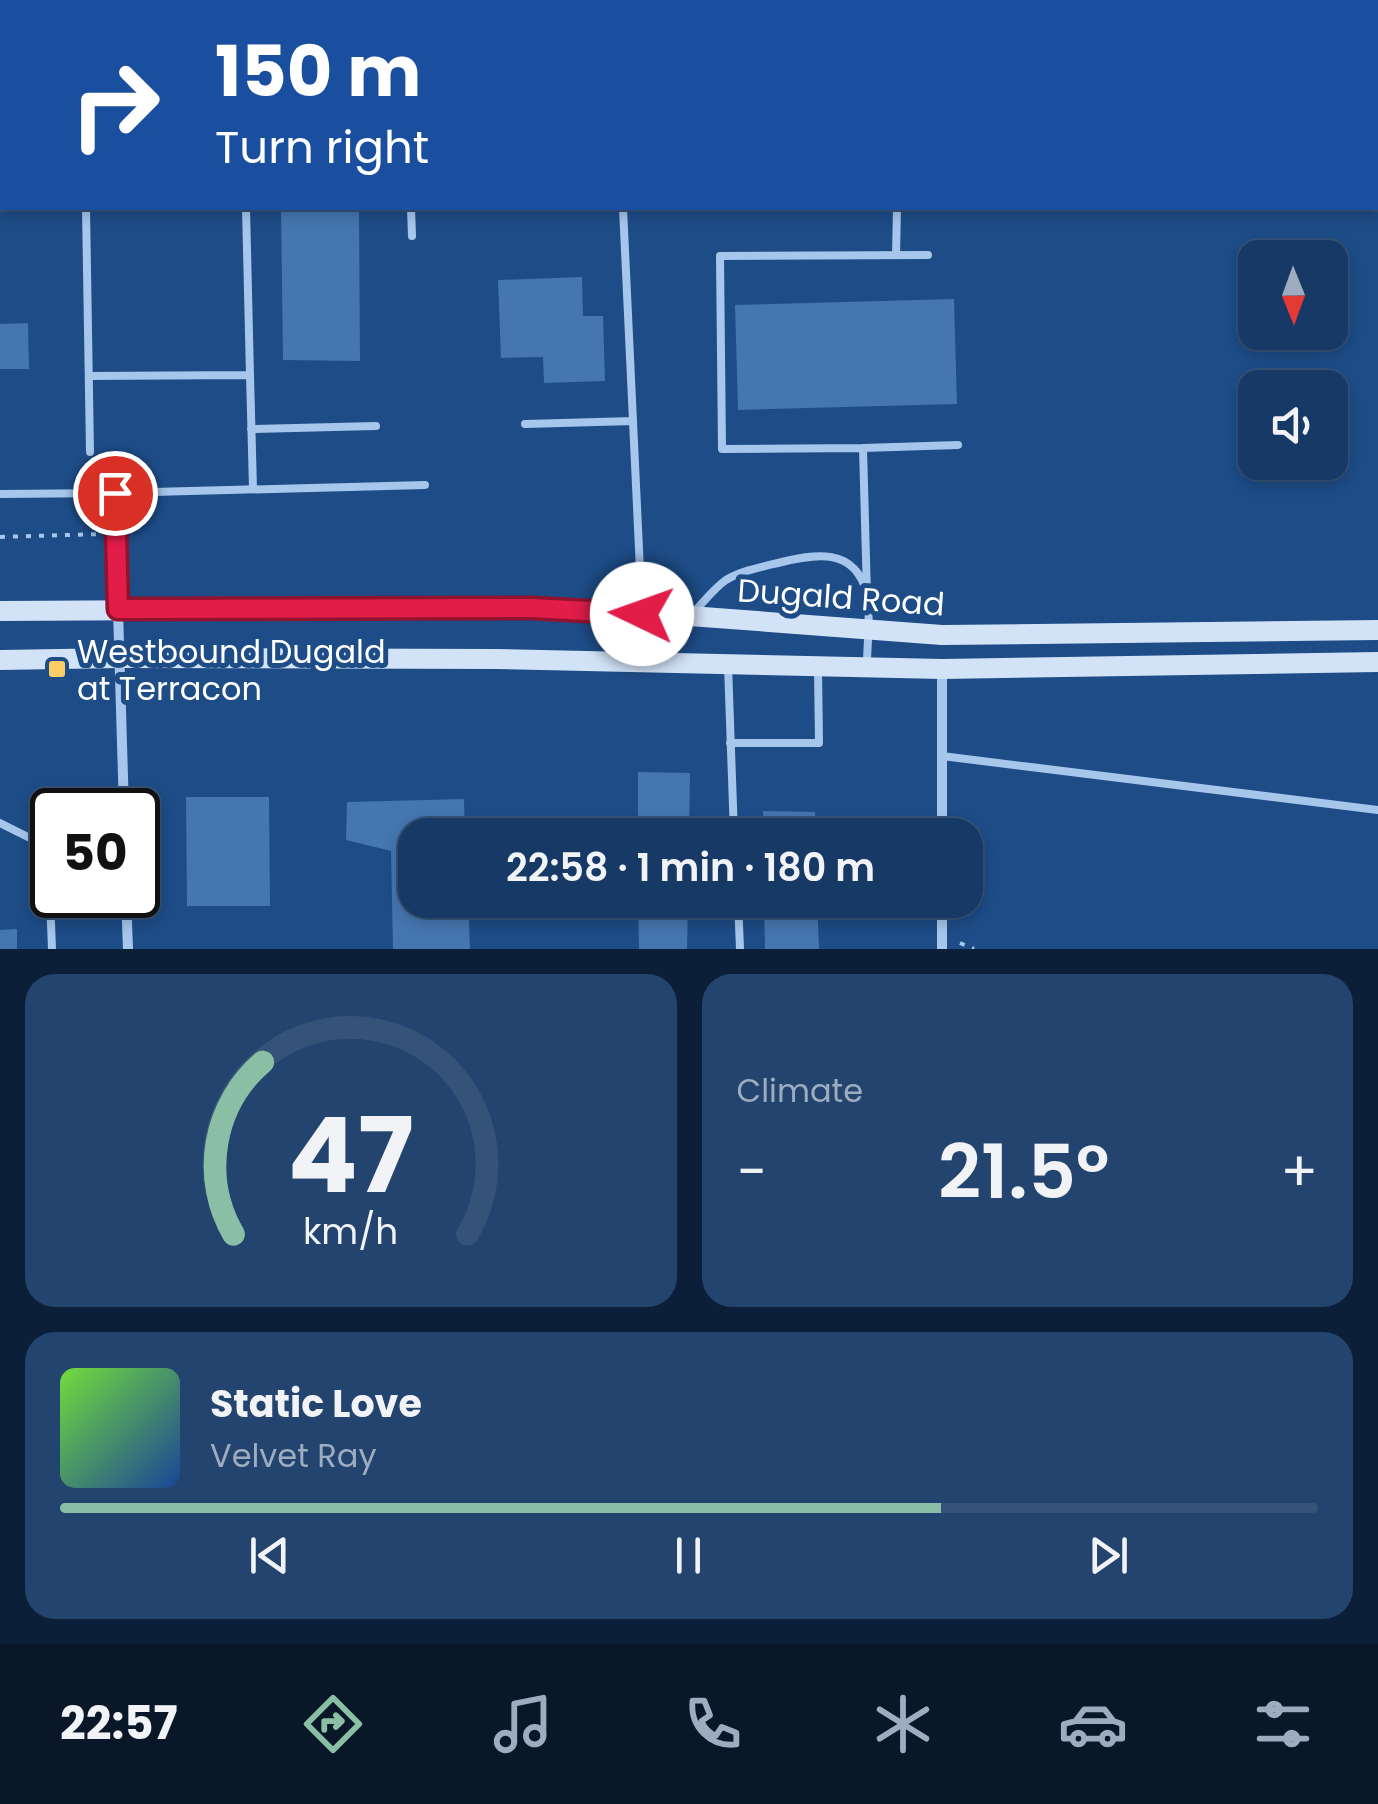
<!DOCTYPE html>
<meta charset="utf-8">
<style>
body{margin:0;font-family:Poppins,sans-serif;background:#23446e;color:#f1f3f6;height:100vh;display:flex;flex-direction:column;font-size:38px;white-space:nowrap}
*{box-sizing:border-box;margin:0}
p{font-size:32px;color:#9eacbf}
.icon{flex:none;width:55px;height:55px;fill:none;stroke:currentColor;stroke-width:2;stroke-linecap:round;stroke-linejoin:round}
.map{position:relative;height:949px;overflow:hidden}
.details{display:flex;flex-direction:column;gap:25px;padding:25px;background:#0c1f38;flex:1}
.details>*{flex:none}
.guide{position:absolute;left:0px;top:0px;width:1380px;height:210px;box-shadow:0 5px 15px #0003,0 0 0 2px #355379;background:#1a4fa0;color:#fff;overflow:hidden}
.needle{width:65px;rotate:179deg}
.controls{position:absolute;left:1238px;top:240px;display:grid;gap:20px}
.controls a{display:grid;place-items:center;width:110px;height:110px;border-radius:20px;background:#163965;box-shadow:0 5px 15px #0003,0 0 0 2px #355379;font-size:50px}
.speed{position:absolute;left:30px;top:788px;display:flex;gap:20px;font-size:50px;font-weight:700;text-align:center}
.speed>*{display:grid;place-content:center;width:130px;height:130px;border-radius:50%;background:#163965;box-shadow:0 5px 15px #0003,0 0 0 2px #355379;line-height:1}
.speed .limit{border:5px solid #111;border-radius:15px;background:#fff;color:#111}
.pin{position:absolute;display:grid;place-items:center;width:85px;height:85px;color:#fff;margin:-42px;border:5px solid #fff;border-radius:50%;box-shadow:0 2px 10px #0007}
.me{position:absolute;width:110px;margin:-55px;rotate:273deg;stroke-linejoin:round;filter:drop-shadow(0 0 8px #0008)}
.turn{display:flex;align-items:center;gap:35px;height:210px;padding:0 50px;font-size:45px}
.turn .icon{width:130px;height:130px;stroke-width:2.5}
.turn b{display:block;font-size:70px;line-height:85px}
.big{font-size:75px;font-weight:600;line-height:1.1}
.details .tile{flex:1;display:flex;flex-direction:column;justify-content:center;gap:15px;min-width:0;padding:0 35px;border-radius:30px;background:#23446e}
.details .dial{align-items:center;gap:0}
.dial svg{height:260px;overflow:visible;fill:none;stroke:#355379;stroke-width:7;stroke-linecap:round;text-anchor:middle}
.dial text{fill:#f1f3f6;stroke:none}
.song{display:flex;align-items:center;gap:30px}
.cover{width:120px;height:120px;border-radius:15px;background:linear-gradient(135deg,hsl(100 70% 55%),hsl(220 70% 35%))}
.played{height:10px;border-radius:5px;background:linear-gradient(90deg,#8abfa5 70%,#355379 70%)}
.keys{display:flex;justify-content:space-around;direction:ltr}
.heat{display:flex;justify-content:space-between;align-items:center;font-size:55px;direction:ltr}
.details .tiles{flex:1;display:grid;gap:25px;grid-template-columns:1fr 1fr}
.tile:last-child{grid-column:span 2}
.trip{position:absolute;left:398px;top:818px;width:585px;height:100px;border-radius:30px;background:#163965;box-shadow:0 5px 15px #0003,0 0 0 2px #355379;font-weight:600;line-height:100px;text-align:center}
.tabs{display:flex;height:160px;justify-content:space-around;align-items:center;background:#091728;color:#9eacbf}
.tabs .icon{width:70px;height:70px}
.tabs .current{color:#8abfa5}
.tabs b{font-size:45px;color:#f1f3f6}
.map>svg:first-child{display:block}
.building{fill:#4576b0}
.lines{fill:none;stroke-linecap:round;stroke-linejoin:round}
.path{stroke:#a6c6eb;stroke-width:4;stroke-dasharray:5 8;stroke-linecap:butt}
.service{stroke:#a6c6eb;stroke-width:8}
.minor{stroke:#a6c6eb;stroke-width:10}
.secondary{stroke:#d2e3f8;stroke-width:20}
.route-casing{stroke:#92132f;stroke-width:25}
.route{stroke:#e11d48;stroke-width:18}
.poi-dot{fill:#fbce65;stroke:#1d4c87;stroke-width:4}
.labels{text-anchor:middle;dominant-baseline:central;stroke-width:10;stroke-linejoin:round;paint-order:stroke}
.street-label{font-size:32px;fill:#fff;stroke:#1d4c87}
.poi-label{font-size:32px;fill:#fff;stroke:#1d4c87;text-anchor:start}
</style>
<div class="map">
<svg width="1378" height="949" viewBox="0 0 1378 949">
<rect width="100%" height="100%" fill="#1d4c87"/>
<path class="building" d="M 281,208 L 359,208 L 360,361 L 283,360 Z
M 659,208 L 703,208 L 703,212 L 659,212 Z
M 582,277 L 583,316 L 603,316 L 605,381 L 544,383 L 543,357 L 501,358 L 498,280 Z
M 954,299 L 957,404 L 738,410 L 735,305 Z
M 28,323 L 29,369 L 0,369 L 0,324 Z
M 638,772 L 690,773 L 689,835 L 638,835 Z
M 186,797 L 269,797 L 270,906 L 187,906 Z
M 464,799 L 465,835 L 415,835 L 415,900 L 468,900 L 470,949 L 393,949 L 391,851 L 346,840 L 347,802 Z
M 763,811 L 815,812 L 815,835 L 764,835 Z
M 638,900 L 688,900 L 687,949 L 639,949 Z
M 764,900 L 817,900 L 819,949 L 765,949 Z
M 17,929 L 17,949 L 0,949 L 0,930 Z"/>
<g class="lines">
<path class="path" d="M 0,537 L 101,534
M 960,943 L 974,949"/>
<path class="service" d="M 76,0 L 76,2
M 170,0 L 171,2
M 241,0 L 241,2
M 310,0 L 310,2
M 377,0 L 377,2
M 613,0 L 613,2
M 900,2 L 900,0
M 86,208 L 90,452
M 246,208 L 250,375
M 411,208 L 412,236
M 623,208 L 642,613
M 896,255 L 897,208
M 89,376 L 250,375 L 253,489
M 525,424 L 633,421
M 251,429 L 376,426
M 863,448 L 958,445
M 115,493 L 425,485
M 0,494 L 115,493 L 118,609
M 867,595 L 863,448 L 722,449 L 720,256 L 928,255
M 693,613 C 703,603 714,588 726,580 C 741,571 761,567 778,563 C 814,554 855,546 867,594 C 871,614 867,644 867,665
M 728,665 L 734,835
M 730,743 L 819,743 L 818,668
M 942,756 L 1378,810
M 0,823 L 48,847
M 48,847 L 52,949
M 738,900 L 740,949"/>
<path class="minor" d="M 118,610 L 124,810
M 942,669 L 942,835
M 126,895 L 128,949
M 942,900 L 942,949"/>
<path class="secondary" d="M 0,611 L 532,608 L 690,616 L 942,635 L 1378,630
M 0,660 L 119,658 L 495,659 L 942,669 L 1378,662"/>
</g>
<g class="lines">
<defs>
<path id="route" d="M 115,493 L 118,609 L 532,608 L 642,614"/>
</defs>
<use href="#route" class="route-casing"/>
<use href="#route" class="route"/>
</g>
<rect class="poi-dot" x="47" y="659" width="20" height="20" rx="5"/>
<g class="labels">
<g class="street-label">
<text transform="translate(841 597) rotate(4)">Dugald Road</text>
</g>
<g class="poi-label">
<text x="77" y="651">Westbound Dugald<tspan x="77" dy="37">at Terracon</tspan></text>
</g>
</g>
</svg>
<div class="controls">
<a><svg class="needle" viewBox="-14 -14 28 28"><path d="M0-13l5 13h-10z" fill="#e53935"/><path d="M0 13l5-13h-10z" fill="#9eacbf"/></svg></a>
<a><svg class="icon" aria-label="sound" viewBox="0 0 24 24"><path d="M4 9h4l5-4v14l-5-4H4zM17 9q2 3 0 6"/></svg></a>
</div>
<div class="speed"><div class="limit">50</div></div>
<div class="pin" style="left:115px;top:493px;background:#d93025"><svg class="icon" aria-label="arrive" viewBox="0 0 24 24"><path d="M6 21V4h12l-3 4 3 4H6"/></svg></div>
<svg class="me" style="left:642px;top:614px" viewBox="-20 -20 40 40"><circle r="19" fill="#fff"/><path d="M0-13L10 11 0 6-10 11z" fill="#e11d48"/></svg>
<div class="trip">22:58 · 1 min · 180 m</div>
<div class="guide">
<div class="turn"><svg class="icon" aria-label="right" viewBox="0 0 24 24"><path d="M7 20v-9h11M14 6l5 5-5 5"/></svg><div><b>150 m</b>Turn right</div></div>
</div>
</div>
<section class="details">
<div class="tiles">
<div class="tile dial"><svg viewBox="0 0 100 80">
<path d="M14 69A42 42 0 1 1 86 69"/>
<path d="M14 69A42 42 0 0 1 23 16" stroke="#8abfa5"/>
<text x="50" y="56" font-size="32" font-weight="700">47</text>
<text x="50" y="72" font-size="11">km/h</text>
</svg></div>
<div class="tile"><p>Climate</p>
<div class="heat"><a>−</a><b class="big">21.5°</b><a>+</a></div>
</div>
<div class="tile">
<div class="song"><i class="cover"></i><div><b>Static Love</b><p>Velvet Ray</p></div></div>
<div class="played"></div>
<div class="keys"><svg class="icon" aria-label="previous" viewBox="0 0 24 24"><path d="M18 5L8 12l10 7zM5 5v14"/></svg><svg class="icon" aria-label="pause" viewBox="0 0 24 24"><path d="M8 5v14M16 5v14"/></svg><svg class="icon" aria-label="next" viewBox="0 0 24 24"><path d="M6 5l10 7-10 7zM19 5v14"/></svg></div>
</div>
</div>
</section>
<nav class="tabs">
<b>22:57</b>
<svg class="icon current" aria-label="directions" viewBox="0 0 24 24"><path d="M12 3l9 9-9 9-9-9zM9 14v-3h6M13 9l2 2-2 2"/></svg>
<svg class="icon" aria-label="music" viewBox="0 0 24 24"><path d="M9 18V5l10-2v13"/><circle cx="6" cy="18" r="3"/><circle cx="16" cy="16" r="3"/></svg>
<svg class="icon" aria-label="phone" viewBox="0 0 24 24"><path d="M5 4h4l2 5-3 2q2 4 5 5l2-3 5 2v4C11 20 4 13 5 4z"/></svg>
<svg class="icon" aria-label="climate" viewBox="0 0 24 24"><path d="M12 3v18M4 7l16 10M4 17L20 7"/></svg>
<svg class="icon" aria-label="car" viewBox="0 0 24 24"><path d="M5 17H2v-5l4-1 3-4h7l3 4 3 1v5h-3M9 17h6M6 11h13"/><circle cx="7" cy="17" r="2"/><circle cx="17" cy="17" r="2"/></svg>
<svg class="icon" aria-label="filters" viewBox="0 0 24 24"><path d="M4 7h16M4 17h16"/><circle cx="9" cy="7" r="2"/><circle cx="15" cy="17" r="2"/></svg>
</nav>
